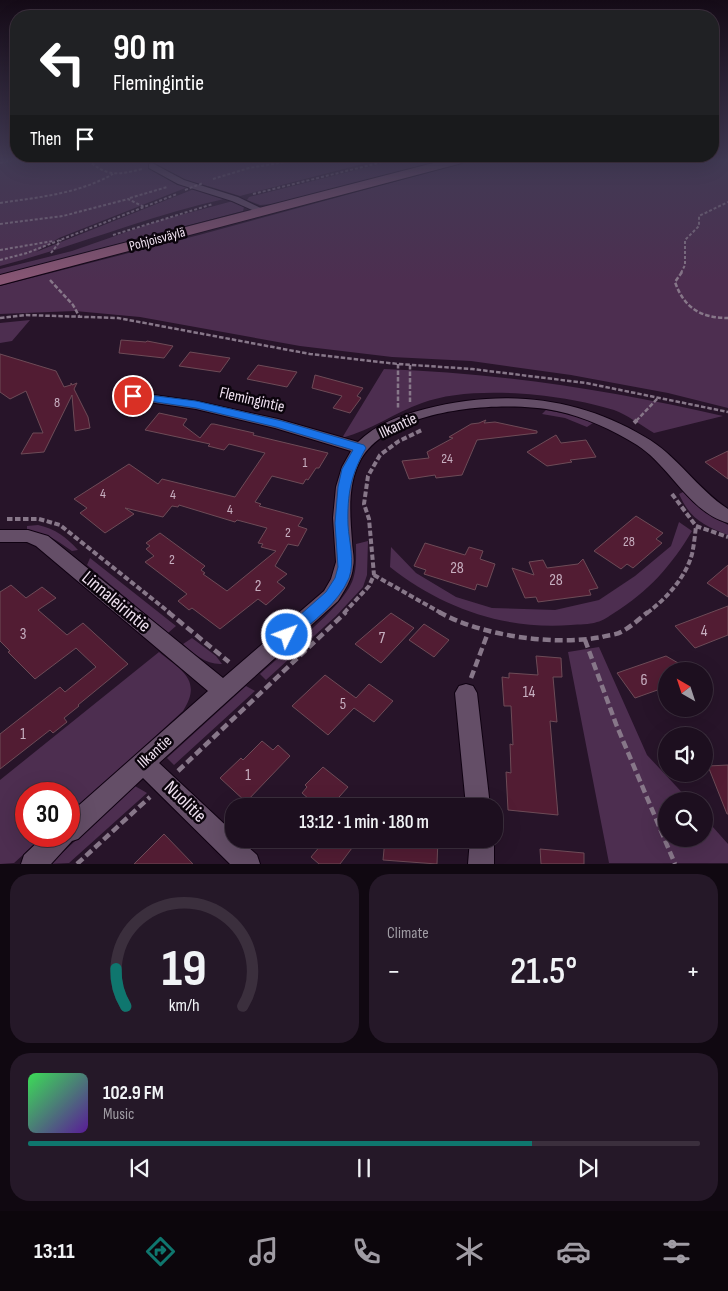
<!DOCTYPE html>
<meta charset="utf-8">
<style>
body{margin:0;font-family:"Sofia Sans Condensed",sans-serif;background:#251828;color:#f1f3f6;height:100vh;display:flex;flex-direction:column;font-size:19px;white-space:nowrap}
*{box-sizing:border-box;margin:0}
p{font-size:16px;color:#a09ca4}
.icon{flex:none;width:28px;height:28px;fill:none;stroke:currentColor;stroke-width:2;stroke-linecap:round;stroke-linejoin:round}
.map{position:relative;height:864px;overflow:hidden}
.drawer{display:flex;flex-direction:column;gap:10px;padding:10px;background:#100811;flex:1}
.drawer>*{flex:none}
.guide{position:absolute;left:10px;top:10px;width:709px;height:152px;border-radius:20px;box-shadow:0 5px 20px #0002,0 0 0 1px #3b2f3d;background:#202124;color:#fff;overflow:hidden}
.needle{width:32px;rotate:321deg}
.controls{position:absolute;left:658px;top:662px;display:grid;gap:10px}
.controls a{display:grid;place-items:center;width:55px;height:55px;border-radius:50%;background:#1d0f1f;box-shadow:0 5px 20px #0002,0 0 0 1px #3b2f3d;font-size:25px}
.speed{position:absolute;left:15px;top:782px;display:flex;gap:10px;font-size:25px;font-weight:700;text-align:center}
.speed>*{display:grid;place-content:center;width:65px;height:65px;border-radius:50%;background:#1d0f1f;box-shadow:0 5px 20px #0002,0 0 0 1px #3b2f3d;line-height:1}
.speed .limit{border:8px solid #d22;background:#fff;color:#111}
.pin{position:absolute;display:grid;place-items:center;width:42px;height:42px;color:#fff;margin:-21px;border:2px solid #fff;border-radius:50%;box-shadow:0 1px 5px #0007}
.me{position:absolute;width:55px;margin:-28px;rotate:48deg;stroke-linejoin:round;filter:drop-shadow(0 0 4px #0008)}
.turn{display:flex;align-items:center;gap:18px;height:105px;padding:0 20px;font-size:22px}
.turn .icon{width:65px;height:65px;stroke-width:2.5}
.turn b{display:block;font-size:35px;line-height:42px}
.then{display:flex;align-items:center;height:48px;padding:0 20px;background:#0003;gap:10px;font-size:19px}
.big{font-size:38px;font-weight:600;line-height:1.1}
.drawer .card{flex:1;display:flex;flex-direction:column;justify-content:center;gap:8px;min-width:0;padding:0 18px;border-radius:20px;background:#251828}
.drawer .dial{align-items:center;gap:0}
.dial svg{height:130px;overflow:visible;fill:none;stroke:#3b2f3d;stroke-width:7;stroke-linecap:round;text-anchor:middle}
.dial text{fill:#f1f3f6;stroke:none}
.song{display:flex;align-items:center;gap:15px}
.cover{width:60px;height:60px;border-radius:8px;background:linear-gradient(135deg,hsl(130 70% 55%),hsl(270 70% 35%))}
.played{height:5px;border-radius:2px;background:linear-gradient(90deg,#0f766e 75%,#3b2f3d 75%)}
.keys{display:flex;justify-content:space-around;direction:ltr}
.heat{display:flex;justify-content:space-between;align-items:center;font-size:28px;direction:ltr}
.drawer .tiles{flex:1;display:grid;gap:10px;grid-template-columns:1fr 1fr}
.card:last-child{grid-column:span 2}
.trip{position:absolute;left:225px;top:798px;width:278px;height:50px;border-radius:20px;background:#1d0f1f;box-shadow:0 5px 20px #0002,0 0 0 1px #3b2f3d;font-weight:600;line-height:50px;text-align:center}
.dock{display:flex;height:80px;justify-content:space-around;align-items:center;background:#0c060c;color:#a09ca4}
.dock .icon{width:35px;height:35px}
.dock .selected{color:#0f766e}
.dock b{font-size:22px;color:#f1f3f6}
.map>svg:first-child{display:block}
.green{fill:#4d2e50}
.building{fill:#521c33;stroke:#6d4b57}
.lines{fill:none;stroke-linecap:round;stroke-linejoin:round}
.minor-casing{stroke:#0f0111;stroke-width:2}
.secondary-casing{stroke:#0f0111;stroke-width:2}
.path-far3{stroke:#877789;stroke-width:2;stroke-dasharray:3 2;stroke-linecap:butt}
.path-far2{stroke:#877789;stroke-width:2.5;stroke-dasharray:4.5 2;stroke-linecap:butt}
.path-far1{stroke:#877789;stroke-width:4;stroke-dasharray:5.5 2.5;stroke-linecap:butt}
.path{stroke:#877789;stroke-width:4.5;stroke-dasharray:8 4;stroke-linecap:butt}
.minor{fill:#644e67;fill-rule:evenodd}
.secondary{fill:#885674;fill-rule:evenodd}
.path-bridge{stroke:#877789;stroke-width:2;stroke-dasharray:3 2;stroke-linecap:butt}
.route{fill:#1a73e8;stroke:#114b97}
.labels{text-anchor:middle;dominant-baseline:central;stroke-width:5;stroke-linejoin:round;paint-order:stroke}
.far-street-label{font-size:14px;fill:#eee0ef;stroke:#0b040c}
.number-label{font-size:14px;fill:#c7afc0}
.street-label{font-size:16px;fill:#eee0ef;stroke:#0b040c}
.near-number-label{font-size:16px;fill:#c7afc0}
.near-street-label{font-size:19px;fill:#eee0ef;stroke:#0b040c}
</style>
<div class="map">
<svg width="728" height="864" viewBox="0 0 728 864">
<rect width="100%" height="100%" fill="#271429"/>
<path class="green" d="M 0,160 L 378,160 L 240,196 L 198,183 L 59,238 L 36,252 L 194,189 L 224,199 C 148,216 76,246 0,266 Z
M 396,160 L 443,160 L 273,204 L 260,205 L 247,200 L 249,197 Z
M 475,160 L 728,160 L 728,408 L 668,393 L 571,375 L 471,361 L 392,357 L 300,346 L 140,317 L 75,311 L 0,314 L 0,286 L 199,235 Z
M 233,201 L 244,207 L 243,211 L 0,275 L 0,269 L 72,251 L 158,221 Z
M 30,320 L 12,341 L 0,343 L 0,323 Z
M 384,369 C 499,373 611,390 723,416 L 654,433 C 641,425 627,415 614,410 C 564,394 471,384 422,403 C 394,413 372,430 342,438 Z
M 546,410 L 573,415 L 593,423 L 587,427 L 565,418 L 542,414 Z
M 685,491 L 704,511 L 728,525 L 728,535 C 703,525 690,519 679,494 Z
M 679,522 L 692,531 C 672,565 648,592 614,613 C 609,616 603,621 597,622 C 589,625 579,624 571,625 C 504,630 442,608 390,567 L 391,547 L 416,573 L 456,597 L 492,608 L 555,610 L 599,600 L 635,576 L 671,546 Z
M 38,525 C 56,529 66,537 78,550 L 72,551 C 57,541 46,531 27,532 L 27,526 Z
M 368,541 L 367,575 L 363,587 L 336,616 L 266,680 L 260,674 C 283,653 341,609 352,582 C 357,570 356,557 356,544 Z
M 90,558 L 176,626 L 168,633 L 87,565 Z
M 192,638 L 216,656 L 222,664 C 207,665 193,654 183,644 Z
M 599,647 L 647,755 L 690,801 L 666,801 L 666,839 L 704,839 L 704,817 L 728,844 L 728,863 L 609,863 L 568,652 Z
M 159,652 C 181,670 203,680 183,711 L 69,815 L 69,794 L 26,794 L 26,836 L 44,836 L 14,863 L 0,864 L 0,780 Z
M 246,686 L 255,691 L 174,765 L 167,758 Z
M 135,786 L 147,793 L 69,863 L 50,864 Z"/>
<path class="building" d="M 121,340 L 146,342 L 147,341 L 173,346 L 164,358 L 119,353 Z
M 190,352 L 230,358 L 220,372 L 179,366 Z
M 0,354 L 56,371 L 64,387 L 71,385 L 71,383 L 72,385 L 77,383 L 74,389 L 88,417 L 90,428 L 75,431 L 72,395 L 44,452 L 21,454 L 33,433 L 43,433 L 26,391 L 10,399 L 0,392 Z
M 258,365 L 269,367 L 297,372 L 287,387 L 247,379 Z
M 315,375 L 363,388 L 357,396 L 361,398 L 350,413 L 333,408 L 342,396 L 312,388 Z
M 159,413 L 187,419 L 183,425 L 200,438 L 211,424 L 214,424 L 254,433 L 253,435 L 261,437 L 328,453 L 319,468 L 316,468 L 308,480 L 306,479 L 303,484 L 272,476 L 255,502 L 261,504 L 259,506 L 303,518 L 298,526 L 307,529 L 298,546 L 288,544 L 275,566 L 287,574 L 277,582 L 285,588 L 266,605 L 258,599 L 220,629 L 192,608 L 189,610 L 178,601 L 187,594 L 145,562 L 154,556 L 146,549 L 150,546 L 146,543 L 160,533 L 205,566 L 201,570 L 205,573 L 203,574 L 227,591 L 276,551 L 261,547 L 263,544 L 258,543 L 267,528 L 237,520 L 235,522 L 179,505 L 178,507 L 172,506 L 163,517 L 125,508 L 134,514 L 105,533 L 80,513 L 87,508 L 74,499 L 129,464 L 158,484 L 162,479 L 235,497 L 265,453 L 229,444 L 224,450 L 208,446 L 210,444 L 145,430 Z
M 486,420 L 484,423 L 495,422 L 537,431 L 537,433 L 477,440 L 462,475 L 436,478 L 435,475 L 409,479 L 402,461 L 429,458 L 427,452 L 453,438 L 449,437 L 471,424 L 479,423 Z
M 556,435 L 561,443 L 586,440 L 596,457 L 570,460 L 572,462 L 547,466 L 527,452 Z
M 728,451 L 728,479 L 705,462 Z
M 636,516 L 663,533 L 656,539 L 662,543 L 633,568 L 627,564 L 621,569 L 594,551 Z
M 425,543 L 465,555 L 469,547 L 483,551 L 480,559 L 495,564 L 487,587 L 477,584 L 475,590 L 424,574 L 426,570 L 414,566 Z
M 583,559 L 598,588 L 589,590 L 591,595 L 538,602 L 536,597 L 525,598 L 512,568 L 534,575 L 529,562 L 543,560 L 547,568 L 578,564 Z
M 728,565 L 728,597 L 707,583 Z
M 11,585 L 26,598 L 42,587 L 56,598 L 38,610 L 67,635 L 83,623 L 128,664 L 78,705 L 79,706 L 64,718 L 67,722 L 53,733 L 50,730 L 0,769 L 0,734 L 60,687 L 65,692 L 96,667 L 76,648 L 35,679 L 8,652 L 10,651 L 0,641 L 0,592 Z
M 728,606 L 728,635 L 695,648 L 675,626 Z
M 391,613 L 414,628 L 381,663 L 355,644 Z
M 424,624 L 449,640 L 434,657 L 409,640 Z
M 536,656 L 561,658 L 562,677 L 553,677 L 557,722 L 550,721 L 558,815 L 508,810 L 506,772 L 511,773 L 510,744 L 513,745 L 511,706 L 504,706 L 502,677 L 509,678 L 509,673 L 538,675 Z
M 666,656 L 692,671 L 666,671 L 666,687 L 635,698 L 617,673 Z
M 325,675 L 356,698 L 369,684 L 393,701 L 374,722 L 354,708 L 328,735 L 292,706 Z
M 262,741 L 273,750 L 278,745 L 290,756 L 246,802 L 220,778 L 241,758 L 243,760 Z
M 728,765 L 728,814 L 727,814 L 708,766 Z
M 323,767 L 348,787 L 331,806 L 317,806 L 302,793 L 307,787 L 305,785 Z
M 164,834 L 193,864 L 134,864 Z
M 326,839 L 341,839 L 352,848 L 340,864 L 319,864 L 311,857 Z
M 385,839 L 438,839 L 437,864 L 383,860 Z
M 540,849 L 584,853 L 584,864 L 541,864 Z"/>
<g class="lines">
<defs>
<path id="minor" d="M 152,163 L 184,180 L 238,197 L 267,211 L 262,214 L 259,213 L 232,201 L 178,184 L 149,168 L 149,164 Z
M 133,392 L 196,401 L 278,419 L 358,442 C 376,424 401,415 425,409 C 503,389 576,396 645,437 C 677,455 697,489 728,509 L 728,523 C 689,512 670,466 637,445 C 613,430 585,417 557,411 C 504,400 392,407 361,459 C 347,484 350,514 352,541 C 352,549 355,558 353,567 C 352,580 344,591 338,601 L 159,763 L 234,833 L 234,839 L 239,839 L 257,855 L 260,864 L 230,864 L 143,778 L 78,839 L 72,841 L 51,864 L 21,864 L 24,855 L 44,836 L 69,836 L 69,814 L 208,691 L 36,546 L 27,542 L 0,542 L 0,530 L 28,530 L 48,536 L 223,678 L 324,591 L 331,579 L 336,562 L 333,518 L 336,487 L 342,467 L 351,451 L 275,428 L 196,409 L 128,399 L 126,396 L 128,393 Z
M 466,684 L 473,686 L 477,693 L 490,806 L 466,806 L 455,693 L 459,686 Z
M 494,838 L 494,864 L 468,864 L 470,839 Z"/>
<path id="secondary" d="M 445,160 L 464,160 L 462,163 L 0,285 L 0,275 Z"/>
</defs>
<use href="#minor" class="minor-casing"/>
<use href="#secondary" class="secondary-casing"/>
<path class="path-far3" d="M 88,160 C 107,177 118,175 142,169
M 0,163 L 13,160
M 213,179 L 249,168 L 297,160
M 253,194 L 391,160
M 130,198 L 167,187
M 0,203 C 39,197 78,194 113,174
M 0,224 L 63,216 L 128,199 L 144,207
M 113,235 L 213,204
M 0,250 L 53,241
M 51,253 L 61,240
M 0,260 L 27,253 L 177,194
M 681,273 L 685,265 L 685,240 L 699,226 L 699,216 L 728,202"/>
<path class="path-far2" d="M 682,272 L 675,282 C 684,308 701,318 728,318
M 50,280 L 73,305 L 79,316
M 0,318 L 26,315 L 118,318 L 310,354 L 398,364 L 472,369 L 586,383 L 728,412
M 398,364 L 398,409
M 410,365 L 410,404
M 636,421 L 659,397"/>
<path class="path-far1" d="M 634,423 L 637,420
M 672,494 L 696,526 L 728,537
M 7,519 L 39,519 L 60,525 L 170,613
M 374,575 L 441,613
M 344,613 L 369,586 L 374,575 L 369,519 L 364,504 L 368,476 L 380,455 L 399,441 L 422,430
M 647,613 C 666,599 686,577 692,554 C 694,545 695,535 696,526"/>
<path class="path" d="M 168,612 L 229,662
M 439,612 C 482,636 554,646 602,637 C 608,635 616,635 621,632 C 631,627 640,618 648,612
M 585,640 L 616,724 L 675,864
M 471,678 L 489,630
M 178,771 L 346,612
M 77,864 L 150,797"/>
<use href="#minor" class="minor"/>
<use href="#secondary" class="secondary"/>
<path class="path-bridge" d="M 185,190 L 203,183"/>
</g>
<linearGradient id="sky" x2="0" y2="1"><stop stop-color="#150b17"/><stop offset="0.57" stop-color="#413a54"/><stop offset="1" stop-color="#413a54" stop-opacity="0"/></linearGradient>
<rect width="728" height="281" fill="url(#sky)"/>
<path class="route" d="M 133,393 L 196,401 L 282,421 L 364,445 L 366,448 C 351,474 347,494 348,525 C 349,542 355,561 349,578 C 338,604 313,621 293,639 L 287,641 L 282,639 L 280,635 L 282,631 L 326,592 L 335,578 L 338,567 L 335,523 L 338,487 L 342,469 L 353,450 L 276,427 L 196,408 L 129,398 L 127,396 Z"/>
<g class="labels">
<g class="far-street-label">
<text transform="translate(157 239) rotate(-15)">Pohjoisväylä</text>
</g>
<g class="number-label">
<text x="57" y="402">8</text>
<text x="447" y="458">24</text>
<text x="305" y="462">1</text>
<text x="103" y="493">4</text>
<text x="173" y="494">4</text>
<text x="230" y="509">4</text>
<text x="288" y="532">2</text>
<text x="629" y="541">28</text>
<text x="172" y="559">2</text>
</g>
<g class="street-label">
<text transform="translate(252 400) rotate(13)">Flemingintie</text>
<text transform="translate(398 426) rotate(-25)">Ilkantie</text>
<text transform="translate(155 752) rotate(-42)">Ilkantie</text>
</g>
<g class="near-number-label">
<text x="457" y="568">28</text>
<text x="556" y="580">28</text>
<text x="258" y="586">2</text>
<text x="704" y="631">4</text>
<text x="23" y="634">3</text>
<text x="382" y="638">7</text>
<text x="644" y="680">6</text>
<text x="529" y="692">14</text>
<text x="343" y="704">5</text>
<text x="23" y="734">1</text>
<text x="248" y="775">1</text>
</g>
<g class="near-street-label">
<text transform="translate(116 602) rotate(40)">Linnaleirintie</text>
<text transform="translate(185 802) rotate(44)">Nuolitie</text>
</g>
</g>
</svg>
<div class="controls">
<a><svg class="needle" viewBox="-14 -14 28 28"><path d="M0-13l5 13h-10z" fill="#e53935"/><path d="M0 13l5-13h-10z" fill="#a09ca4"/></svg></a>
<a><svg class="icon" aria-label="sound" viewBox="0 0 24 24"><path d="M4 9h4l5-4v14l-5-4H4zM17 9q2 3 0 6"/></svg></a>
<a><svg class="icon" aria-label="search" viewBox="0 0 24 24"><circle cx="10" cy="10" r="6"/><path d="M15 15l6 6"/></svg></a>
</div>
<div class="speed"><div class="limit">30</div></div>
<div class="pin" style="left:133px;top:396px;background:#d93025"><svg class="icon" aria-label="arrive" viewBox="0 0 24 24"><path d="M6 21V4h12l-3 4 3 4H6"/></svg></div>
<svg class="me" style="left:287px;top:635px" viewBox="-20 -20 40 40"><circle r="17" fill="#1a73e8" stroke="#fff" stroke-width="3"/><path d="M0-11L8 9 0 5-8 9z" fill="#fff"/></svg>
<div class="trip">13:12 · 1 min · 180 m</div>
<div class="guide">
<div class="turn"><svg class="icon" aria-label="left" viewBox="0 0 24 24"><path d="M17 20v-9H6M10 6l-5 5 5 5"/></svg><div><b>90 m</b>Flemingintie</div></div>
<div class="then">Then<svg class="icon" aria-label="arrive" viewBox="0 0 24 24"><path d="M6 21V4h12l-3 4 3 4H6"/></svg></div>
</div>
</div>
<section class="drawer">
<div class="tiles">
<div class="card dial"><svg viewBox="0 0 100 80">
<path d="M14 69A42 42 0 1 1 86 69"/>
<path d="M14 69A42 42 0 0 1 8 46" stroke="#0f766e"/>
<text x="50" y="56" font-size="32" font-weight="700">19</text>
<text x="50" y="72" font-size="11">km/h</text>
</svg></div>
<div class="card"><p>Climate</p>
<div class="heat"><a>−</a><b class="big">21.5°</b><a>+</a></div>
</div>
<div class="card">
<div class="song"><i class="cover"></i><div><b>102.9 FM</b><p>Music</p></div></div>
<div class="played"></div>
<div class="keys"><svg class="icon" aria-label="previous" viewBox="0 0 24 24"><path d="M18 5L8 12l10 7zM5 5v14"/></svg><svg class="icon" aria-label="pause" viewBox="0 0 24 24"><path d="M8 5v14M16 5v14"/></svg><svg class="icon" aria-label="next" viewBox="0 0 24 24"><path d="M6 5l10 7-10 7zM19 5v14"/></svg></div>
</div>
</div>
</section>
<nav class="dock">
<b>13:11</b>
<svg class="icon selected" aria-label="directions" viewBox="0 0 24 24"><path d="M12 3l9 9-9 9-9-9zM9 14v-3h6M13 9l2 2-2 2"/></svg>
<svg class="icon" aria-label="music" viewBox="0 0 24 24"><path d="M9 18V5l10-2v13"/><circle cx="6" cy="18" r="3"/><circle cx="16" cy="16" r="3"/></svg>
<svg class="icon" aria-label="phone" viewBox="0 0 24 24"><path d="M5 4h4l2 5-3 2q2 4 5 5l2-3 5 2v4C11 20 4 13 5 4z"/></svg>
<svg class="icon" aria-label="climate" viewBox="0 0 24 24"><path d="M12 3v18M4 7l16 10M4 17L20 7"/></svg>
<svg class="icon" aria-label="car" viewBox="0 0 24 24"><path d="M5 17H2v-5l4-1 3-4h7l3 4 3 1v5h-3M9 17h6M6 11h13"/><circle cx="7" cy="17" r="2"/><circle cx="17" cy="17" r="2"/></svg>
<svg class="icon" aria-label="filters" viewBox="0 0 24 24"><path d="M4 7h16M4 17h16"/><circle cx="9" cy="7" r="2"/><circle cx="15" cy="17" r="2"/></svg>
</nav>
